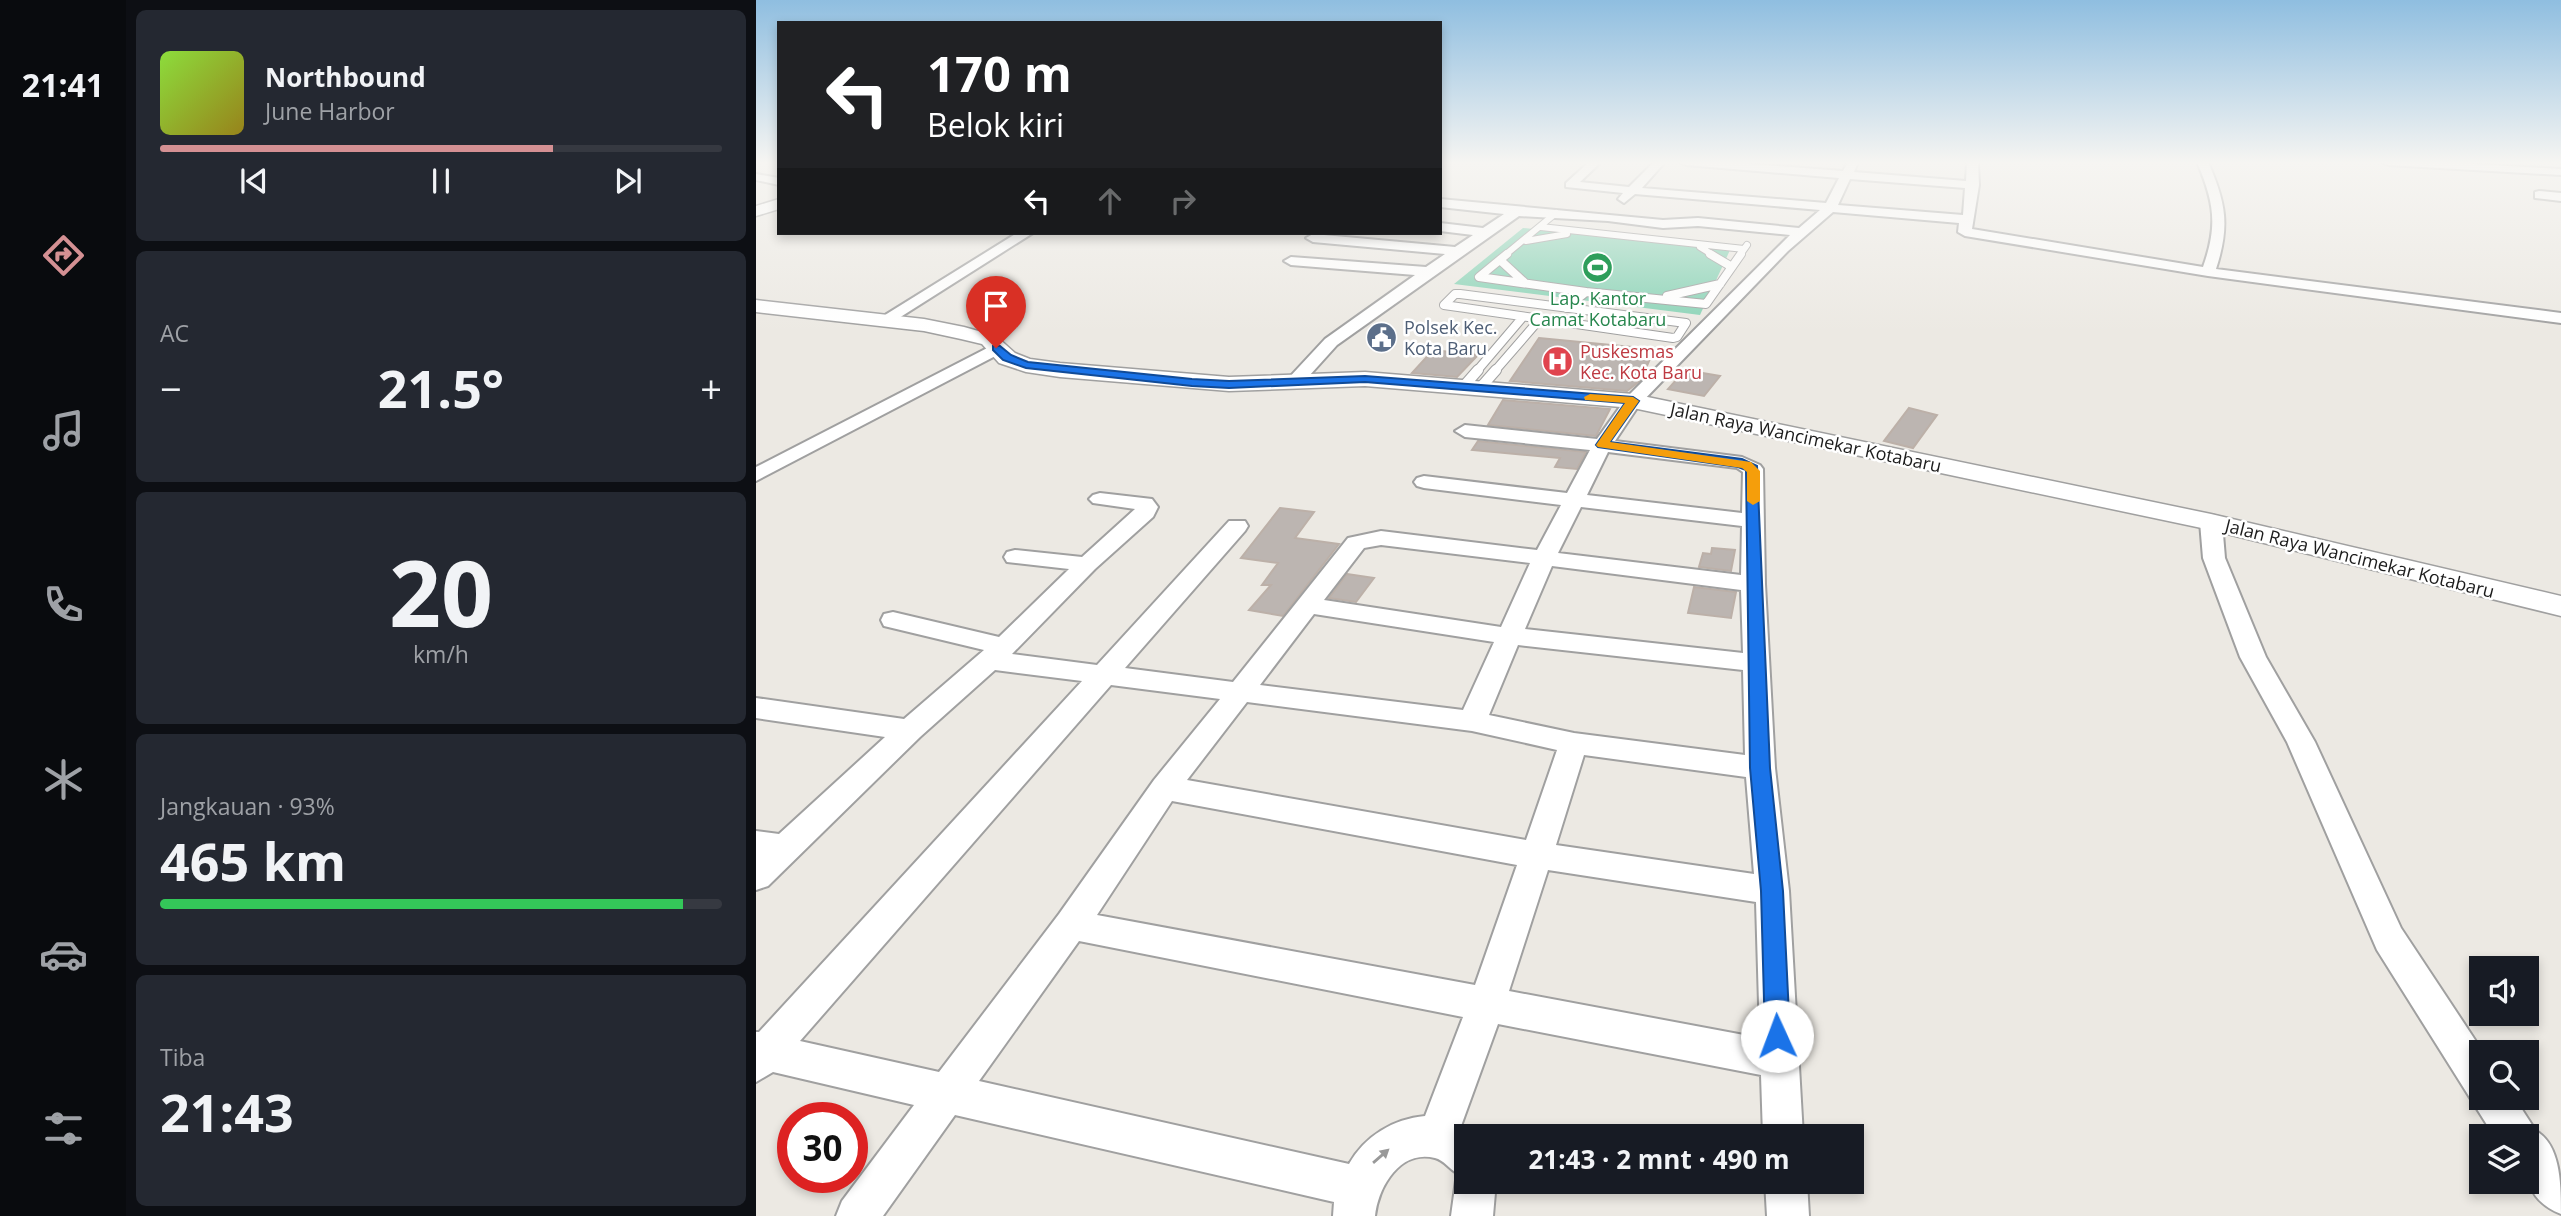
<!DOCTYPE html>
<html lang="id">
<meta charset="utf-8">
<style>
body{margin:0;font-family:"Open Sans",sans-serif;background:#242831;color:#f1f3f6;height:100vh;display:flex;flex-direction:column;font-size:26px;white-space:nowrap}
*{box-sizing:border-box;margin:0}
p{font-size:23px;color:#9ea1a6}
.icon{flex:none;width:38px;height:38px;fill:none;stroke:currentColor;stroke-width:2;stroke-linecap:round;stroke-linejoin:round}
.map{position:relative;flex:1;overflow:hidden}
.side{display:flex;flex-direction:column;gap:10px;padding:10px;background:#0d0f14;width:630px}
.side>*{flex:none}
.banner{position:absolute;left:21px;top:21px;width:665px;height:214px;border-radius:0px;box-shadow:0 4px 10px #0003;background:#202124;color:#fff;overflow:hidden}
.buttons{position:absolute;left:1713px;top:956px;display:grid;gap:14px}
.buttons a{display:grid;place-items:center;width:70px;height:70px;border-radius:0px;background:#171b24;box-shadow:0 4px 10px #0003;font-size:35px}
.speed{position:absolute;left:21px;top:1102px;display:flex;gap:14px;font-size:35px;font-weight:700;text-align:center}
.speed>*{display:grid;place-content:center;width:91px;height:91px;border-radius:50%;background:#171b24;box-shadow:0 4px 10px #0003;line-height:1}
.speed .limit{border:10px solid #d22;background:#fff;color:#111}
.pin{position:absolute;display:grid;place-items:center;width:60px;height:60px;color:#fff;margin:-72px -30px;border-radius:50% 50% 50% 0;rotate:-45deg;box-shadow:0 0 7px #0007}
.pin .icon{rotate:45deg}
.me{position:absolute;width:77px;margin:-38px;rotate:358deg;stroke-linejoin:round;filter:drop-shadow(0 0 5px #0008)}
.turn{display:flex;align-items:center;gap:24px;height:147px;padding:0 35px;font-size:32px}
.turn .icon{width:91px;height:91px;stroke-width:2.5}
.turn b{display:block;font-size:49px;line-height:60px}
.lanes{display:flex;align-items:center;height:66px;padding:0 35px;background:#0003;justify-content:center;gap:35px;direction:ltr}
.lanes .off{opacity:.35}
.big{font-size:52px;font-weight:700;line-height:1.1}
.side .widget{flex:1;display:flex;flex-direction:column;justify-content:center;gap:10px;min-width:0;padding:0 24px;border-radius:10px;background:#242831}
.side .dial{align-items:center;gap:0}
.dial b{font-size:91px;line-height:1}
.song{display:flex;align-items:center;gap:21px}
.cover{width:84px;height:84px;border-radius:10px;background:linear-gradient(135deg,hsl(90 70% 55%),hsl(50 70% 35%))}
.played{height:7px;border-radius:4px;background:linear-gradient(90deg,#d49093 70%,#363941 70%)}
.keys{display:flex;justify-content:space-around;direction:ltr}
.heat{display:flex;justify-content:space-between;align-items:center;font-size:38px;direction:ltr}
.charge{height:10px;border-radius:5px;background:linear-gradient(90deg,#34c759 93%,#363941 0)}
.trip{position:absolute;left:698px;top:1124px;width:410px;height:70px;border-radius:0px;background:#171b24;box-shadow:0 4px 10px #0003;font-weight:700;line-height:70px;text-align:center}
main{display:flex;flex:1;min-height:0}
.menu{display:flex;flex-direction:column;width:126px;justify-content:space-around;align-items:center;background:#090b0e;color:#9ea1a6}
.menu .icon{width:49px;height:49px}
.menu .current{color:#d49093}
.menu b{font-size:32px;color:#f1f3f6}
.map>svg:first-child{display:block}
.pitch{fill:#8ad3b6}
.building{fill:#bcb5b1;stroke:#bcb0a8;stroke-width:2}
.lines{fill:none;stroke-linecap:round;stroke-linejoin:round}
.service-far2-casing{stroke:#a0a0a0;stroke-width:8}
.service-far1-casing{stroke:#a0a0a0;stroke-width:10}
.service-casing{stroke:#a0a0a0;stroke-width:12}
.minor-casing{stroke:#a0a0a0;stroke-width:4}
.tertiary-casing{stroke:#a0a0a0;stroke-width:3}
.service-far2{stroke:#fff;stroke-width:6}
.service-far1{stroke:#fff;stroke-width:8}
.service{stroke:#fff;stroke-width:10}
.minor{fill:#fff;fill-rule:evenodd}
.tertiary{fill:#fff;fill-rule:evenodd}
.oneway{fill:#999}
.route{fill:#1a73e8;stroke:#114b97;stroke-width:2}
.slow{fill:#f59e0b}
.labels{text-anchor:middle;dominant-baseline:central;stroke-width:5;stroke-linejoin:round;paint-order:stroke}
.far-leisure-label{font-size:18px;fill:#27864d;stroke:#fff}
.far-service-label{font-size:18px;fill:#4e5e75;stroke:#fff;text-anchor:start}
.far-health-label{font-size:18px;fill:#be3a42;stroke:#fff;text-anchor:start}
.far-street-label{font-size:18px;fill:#1c1c1c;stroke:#fff}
</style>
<main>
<nav class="menu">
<b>21:41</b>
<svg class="icon current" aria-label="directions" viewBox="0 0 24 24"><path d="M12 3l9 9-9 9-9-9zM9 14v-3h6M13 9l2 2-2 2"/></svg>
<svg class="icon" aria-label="music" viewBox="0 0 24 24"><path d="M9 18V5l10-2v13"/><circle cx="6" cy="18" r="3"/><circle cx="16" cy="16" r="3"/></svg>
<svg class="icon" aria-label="phone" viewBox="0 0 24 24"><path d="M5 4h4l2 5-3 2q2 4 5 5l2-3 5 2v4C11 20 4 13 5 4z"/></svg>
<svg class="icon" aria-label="climate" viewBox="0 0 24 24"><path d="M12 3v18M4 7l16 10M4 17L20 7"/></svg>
<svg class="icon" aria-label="car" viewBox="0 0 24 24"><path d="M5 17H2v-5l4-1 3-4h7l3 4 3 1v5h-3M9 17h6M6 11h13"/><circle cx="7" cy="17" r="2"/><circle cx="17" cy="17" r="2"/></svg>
<svg class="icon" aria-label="filters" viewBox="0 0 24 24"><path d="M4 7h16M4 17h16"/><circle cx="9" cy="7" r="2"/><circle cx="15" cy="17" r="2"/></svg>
</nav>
<section class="side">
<div class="widget">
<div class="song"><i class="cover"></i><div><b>Northbound</b><p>June Harbor</p></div></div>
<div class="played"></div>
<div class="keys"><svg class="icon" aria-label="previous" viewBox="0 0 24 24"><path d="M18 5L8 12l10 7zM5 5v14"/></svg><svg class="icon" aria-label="pause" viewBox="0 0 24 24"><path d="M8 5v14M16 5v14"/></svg><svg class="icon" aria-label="next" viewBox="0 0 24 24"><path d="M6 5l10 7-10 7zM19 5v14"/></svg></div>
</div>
<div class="widget"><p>AC</p>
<div class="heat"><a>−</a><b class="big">21.5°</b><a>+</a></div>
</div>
<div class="widget dial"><b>20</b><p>km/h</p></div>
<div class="widget"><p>Jangkauan · 93%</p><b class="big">465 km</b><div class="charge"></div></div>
<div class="widget"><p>Tiba</p><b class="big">21:43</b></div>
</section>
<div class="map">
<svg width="1805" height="1216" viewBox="0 0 1805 1216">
<rect width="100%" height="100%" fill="#ece9e3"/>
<path class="pitch" d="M 767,228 L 974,250 L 944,315 L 698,284 Z"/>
<path class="building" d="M 783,338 L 898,349 L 885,380 L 871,391 L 754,381 Z
M 677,350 L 722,355 L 701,377 L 656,373 Z
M 929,370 L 964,376 L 948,396 L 912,389 Z
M 747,400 L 854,409 L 840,436 L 732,425 Z
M 1153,408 L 1181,415 L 1157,448 L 1128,441 Z
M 722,441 L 830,452 L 821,469 L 799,467 L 804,458 L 716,450 Z
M 524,508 L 558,512 L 539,538 L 583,544 L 527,616 L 493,610 L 515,585 L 506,585 L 522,563 L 485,558 Z
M 956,548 L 979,550 L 975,571 L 943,567 L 947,553 L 955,554 Z
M 591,574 L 618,578 L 600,602 L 573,598 Z
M 938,587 L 980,592 L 975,618 L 932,613 Z"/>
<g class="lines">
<defs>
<path id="service-far2" d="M 785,227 L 988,249
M 770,241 L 811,234
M 944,247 L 957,255
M 749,255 L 800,213
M 984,255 L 991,245"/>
<path id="service-far1" d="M 751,254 L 723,277 L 830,292 L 810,308
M 954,254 L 976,267
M 744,260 L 768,282
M 830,292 L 950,304 L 985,254
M 699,294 L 704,294 L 930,323 L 921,337 L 917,338 L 688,305 Z
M 911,296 L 964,284
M 720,372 L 766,318
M 738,372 L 783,320"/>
<path id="service" d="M 708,386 L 722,370
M 725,387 L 740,370"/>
<path id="minor" d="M 833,162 L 845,162 L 824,182 L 873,187 L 898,162 L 909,162 L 886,188 L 1070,203 L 1083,178 L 930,165 L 924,162 L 968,162 L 1087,171 L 1092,162 L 1102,162 L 1098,172 L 1210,181 L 1211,162 L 1222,162 L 1223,185 L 1216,229 L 1447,267 C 1462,225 1458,202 1441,162 L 1452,162 C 1470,203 1474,226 1460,269 L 1805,313 L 1805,323 L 1452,276 L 1209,236 L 1202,232 L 1203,223 L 1077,212 L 1032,251 L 883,405 L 859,441 L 986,457 L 1004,465 L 1007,469 L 1009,584 L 1019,768 L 1033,891 L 1047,1136 L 1007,1136 L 1005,1075 L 742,1024 L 705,1126 L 719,1136 L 710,1136 L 710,1181 L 740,1181 L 737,1216 L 695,1216 L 701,1173 C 693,1169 688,1160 679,1158 C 644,1149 622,1187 619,1216 L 577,1216 L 578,1202 L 199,1115 L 127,1216 L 80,1216 L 86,1201 L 158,1105 L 17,1072 L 0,1082 L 0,1032 L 3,1032 L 326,681 L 239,670 L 164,737 L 12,886 L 0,890 L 0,831 L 23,834 L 129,737 L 0,718 L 0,698 L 148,719 L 228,650 L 128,626 L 125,620 L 128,614 L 137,612 L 243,637 L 313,569 L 251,562 L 248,557 L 251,552 L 259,550 L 326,557 L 379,509 L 337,503 L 333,499 L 337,495 L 344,493 L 396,499 L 402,507 L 397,517 L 339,569 L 256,654 L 341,665 L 473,521 L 489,521 L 492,526 L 489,531 L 369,668 L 477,682 L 592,538 L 625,531 L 781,550 L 805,505 L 668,488 L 661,486 L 658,482 L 661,478 L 668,476 L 811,493 L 834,450 L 709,437 L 699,431 L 709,425 L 841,439 L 871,397 L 1034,235 L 942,226 L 907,228 L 852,221 L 763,216 L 581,345 L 544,386 L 538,387 L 529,382 L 569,339 L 659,275 L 535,265 L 528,261 L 535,257 L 670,267 L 689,254 L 557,242 L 550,238 L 557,234 L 699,247 L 717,235 L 684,231 L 684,223 L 727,228 L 748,214 L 684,207 L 684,199 L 907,220 L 942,218 L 1043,228 L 1064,210 L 879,194 L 868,203 L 862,199 L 867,193 L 810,187 L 810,183 ZM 1094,179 L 1209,188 L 1207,215 L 1082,205 ZM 852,452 L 981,468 L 987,472 L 986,513 L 831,495 ZM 825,507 L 986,526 L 985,575 L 802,553 ZM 625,545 L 774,563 L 745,627 L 568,600 L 608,548 ZM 796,566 L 985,590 L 987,653 L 769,629 ZM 558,614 L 738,642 L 707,710 L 504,685 ZM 762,645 L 987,670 L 989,755 L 818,733 L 733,715 ZM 355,685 L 464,699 L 398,780 L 303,914 L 183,1072 L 44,1041 ZM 491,702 L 716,731 L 801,750 L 770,840 L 431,780 ZM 828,755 L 990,777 L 998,874 L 800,845 ZM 416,801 L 761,865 L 719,985 L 341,915 ZM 792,870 L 1000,902 L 1004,1038 L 753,991 ZM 323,941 L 707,1017 L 669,1116 C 637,1119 609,1136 593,1164 L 223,1081 Z
M 1626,162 L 1685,162 L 1805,169 L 1805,175 L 1632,165 Z
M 0,174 L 23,178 L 23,185 L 0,180 Z
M 1783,191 L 1805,193 L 1805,201 L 1779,198 L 1779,192 Z
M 261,233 L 277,233 L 135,323 L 123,323 L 121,320 Z
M 241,343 L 247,344 L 249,348 L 247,352 L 0,481 L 0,467 Z
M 1455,515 L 1463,517 L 1466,522 L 1469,558 L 1510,657 L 1559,742 L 1645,928 L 1727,1052 L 1726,1097 L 1758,1097 L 1780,1131 C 1805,1145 1805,1186 1805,1214 C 1766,1198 1771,1172 1771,1136 L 1738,1136 L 1621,950 L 1531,742 L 1484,657 L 1447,558 L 1444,522 L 1447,517 Z
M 1009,1181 L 1051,1181 L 1053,1216 L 1011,1216 Z"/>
<path id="tertiary" d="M 23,199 L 23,209 L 0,216 L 0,206 Z
M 0,300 L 168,319 L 208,327 L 240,336 L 259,353 L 274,359 L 304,363 L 473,377 L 609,372 L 877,394 L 1455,514 L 1805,596 L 1805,616 L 1455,530 L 877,408 L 609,386 L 473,391 L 304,377 L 270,372 L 243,363 L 226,344 L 205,339 L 168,331 L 0,312 Z"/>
</defs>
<use href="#service-far2" class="service-far2-casing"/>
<use href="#service-far1" class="service-far1-casing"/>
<use href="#service" class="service-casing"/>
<use href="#minor" class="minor-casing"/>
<use href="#tertiary" class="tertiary-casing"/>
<use href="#service-far2" class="service-far2"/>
<use href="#service-far1" class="service-far1"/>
<use href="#service" class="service"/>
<use href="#minor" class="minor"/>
<use href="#tertiary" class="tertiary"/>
</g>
<defs><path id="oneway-solid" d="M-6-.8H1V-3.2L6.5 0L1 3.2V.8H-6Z" transform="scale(1.75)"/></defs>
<use class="oneway" href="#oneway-solid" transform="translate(625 1156) rotate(-41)"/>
<linearGradient id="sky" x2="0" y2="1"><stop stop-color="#8fbee0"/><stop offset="0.49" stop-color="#f6f5f2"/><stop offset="1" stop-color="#f6f5f2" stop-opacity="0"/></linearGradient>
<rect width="1805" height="332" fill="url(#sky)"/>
<path class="route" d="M 237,346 L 244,346 L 255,355 L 272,362 L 436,379 L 473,381 L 609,376 L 877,397 L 883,401 L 854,442 L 986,459 L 1001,466 L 1014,768 L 1027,891 L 1034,1036 L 1030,1044 L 1021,1047 L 1013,1044 L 1009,1036 L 1005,891 L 994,768 L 990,470 L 982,467 L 842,447 L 840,445 L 869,403 L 609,382 L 473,388 L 436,386 L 270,368 L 247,360 L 237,350 Z"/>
<path class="slow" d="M 834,394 L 877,397 L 883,401 L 854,442 L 995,462 L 1004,471 L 1004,501 L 997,505 L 991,501 L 991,472 L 986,468 L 842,447 L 840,445 L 869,403 L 829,400 L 828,397 Z"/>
<defs>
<symbol id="stadium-disc" viewBox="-11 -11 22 22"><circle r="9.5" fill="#2e9e5b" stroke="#fff"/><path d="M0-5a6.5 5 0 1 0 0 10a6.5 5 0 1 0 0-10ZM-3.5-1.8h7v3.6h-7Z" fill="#fff"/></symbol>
<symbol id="civic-disc" viewBox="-11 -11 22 22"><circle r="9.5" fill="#5c6f8a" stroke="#fff"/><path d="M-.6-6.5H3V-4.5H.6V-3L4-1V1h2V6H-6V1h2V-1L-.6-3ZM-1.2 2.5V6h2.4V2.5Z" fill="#fff"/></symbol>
<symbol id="hospital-disc" viewBox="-11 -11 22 22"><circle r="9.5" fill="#e0444e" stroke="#fff"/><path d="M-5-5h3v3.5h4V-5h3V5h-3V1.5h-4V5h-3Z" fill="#fff"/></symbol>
</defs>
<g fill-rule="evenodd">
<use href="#stadium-disc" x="824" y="250" width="35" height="35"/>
<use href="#civic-disc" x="608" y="320" width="35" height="35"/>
<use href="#hospital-disc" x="784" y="344" width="35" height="35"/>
</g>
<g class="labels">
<g class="far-leisure-label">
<text x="842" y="298">Lap. Kantor<tspan x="842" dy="21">Camat Kotabaru</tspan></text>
</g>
<g class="far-service-label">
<text x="648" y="327">Polsek Kec.<tspan x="648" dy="21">Kota Baru</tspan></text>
</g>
<g class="far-health-label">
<text x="824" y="351">Puskesmas<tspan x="824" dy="21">Kec. Kota Baru</tspan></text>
</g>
<g class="far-street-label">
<text transform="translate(1050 437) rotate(12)">Jalan Raya Wancimekar Kotabaru</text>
<text transform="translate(1604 558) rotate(14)">Jalan Raya Wancimekar Kotabaru</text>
</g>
</g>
</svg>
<div class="buttons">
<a><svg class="icon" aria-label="sound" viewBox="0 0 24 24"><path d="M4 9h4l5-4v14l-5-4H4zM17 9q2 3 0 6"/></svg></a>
<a><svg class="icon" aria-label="search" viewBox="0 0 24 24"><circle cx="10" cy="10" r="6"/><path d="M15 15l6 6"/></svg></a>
<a><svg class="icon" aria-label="layers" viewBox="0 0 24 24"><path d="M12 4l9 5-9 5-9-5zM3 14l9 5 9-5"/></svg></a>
</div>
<div class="speed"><div class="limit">30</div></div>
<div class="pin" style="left:240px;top:348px;background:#d93025"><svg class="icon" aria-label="arrive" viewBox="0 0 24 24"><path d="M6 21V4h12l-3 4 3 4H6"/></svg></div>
<svg class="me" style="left:1021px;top:1036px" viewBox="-20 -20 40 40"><circle r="19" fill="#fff"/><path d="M0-13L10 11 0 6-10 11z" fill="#1a73e8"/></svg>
<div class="trip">21:43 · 2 mnt · 490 m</div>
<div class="banner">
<div class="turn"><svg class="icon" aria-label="left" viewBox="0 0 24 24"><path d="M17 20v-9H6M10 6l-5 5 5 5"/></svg><div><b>170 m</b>Belok kiri</div></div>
<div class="lanes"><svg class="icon" aria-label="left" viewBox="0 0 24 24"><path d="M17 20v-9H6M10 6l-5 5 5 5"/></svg><svg class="icon off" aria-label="ahead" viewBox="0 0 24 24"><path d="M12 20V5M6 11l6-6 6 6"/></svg><svg class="icon off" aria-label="right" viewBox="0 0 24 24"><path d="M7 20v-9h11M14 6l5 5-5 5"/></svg></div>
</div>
</div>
</main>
